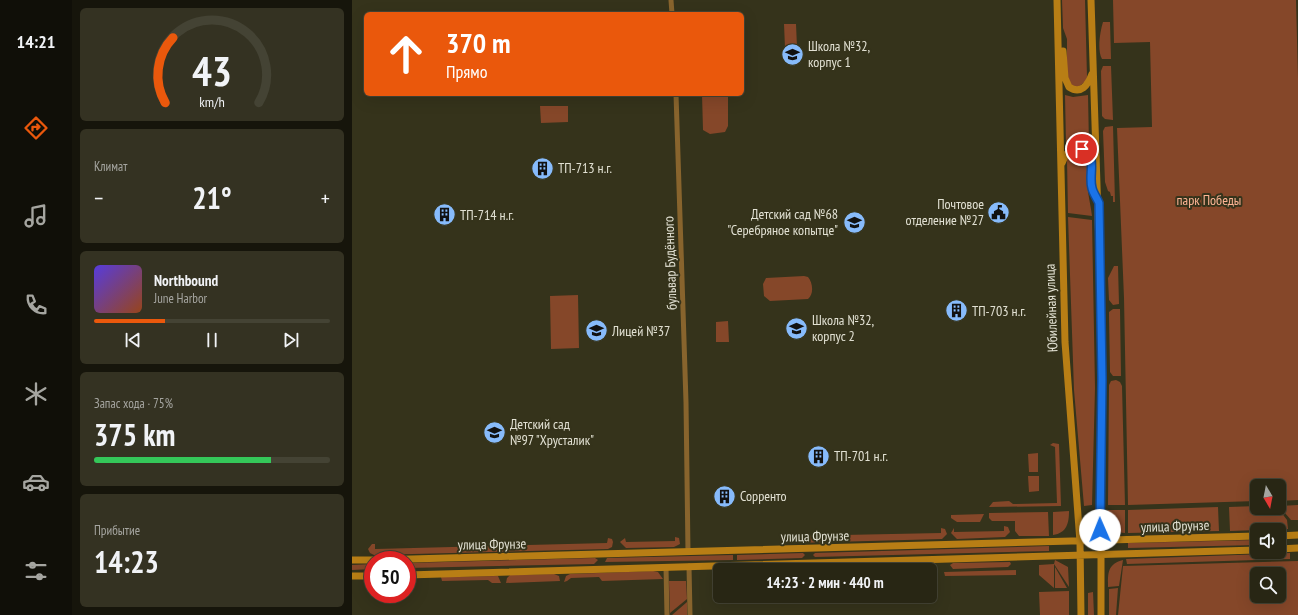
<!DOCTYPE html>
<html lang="ru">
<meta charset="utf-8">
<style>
body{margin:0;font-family:"PT Sans Narrow",sans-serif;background:#343222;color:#f1f3f6;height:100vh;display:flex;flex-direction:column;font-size:15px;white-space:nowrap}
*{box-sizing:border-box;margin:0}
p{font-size:13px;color:#a5a5a0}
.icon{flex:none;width:22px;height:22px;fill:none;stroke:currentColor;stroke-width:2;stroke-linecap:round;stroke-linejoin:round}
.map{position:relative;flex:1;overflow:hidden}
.details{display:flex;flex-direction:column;gap:8px;padding:8px;background:#16150b;width:280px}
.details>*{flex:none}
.hud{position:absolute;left:12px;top:12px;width:380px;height:84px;border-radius:6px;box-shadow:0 4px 16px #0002,0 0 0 1px #444334;background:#ea580c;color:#fff;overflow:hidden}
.needle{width:26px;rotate:170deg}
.controls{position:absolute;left:898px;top:479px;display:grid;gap:8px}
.controls a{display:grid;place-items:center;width:36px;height:36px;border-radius:6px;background:#282614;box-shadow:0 4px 16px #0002,0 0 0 1px #444334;font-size:20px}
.speed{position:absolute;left:12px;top:551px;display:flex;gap:8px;font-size:20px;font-weight:700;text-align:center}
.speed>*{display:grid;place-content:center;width:52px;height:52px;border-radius:50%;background:#282614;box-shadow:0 4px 16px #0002,0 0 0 1px #444334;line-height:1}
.speed .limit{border:6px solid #d22;background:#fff;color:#111}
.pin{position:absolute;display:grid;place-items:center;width:34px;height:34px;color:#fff;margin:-17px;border:2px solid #fff;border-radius:50%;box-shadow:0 1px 4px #0007}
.me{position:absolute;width:44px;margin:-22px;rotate:359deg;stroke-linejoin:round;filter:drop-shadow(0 0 3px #0008)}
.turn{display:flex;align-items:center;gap:14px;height:84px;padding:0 16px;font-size:18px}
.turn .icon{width:52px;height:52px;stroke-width:2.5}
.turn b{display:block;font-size:28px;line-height:34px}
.big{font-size:30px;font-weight:800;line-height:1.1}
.details .card{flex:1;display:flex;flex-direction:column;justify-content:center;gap:6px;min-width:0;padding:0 14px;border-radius:6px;background:#343222}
.details .dial{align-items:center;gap:0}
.dial svg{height:104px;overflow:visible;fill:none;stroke:#444334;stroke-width:7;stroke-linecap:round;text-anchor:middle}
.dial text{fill:#f1f3f6;stroke:none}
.song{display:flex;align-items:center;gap:12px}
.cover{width:48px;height:48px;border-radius:6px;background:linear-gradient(135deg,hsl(250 70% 55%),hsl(20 70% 35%))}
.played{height:4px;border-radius:2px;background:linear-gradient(90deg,#ea580c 30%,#444334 30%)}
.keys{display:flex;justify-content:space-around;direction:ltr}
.heat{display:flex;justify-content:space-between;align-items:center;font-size:22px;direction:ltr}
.charge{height:6px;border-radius:3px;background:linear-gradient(90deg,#34c759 75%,#444334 0)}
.trip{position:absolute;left:361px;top:563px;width:224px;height:40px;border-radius:6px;background:#282614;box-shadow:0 4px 16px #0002,0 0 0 1px #444334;font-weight:800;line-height:40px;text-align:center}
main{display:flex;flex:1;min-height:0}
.dock{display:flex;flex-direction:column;width:72px;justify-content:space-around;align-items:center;background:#100f08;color:#a5a5a0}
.dock .icon{width:28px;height:28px}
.dock .current{color:#ea580c}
.dock b{font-size:18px;color:#f1f3f6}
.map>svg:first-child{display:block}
.green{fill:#854729;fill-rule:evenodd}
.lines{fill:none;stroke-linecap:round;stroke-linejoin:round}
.minor{stroke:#88642d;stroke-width:5}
.secondary{stroke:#b87e15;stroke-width:7}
.route-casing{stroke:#114b97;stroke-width:10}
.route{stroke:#1a73e8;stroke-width:7}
.labels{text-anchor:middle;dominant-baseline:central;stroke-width:4;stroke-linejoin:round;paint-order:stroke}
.poi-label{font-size:14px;fill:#e2e1d3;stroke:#35331b;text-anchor:start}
.park-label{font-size:14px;fill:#feb595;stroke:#35331b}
.street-label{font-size:14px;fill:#e2e1d3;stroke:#35331b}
</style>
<main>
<nav class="dock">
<b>14:21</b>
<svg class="icon current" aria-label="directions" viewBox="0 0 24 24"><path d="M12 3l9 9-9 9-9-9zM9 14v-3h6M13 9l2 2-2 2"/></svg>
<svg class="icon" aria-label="music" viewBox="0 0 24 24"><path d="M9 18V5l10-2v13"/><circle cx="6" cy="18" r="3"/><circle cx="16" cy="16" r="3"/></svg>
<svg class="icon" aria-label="phone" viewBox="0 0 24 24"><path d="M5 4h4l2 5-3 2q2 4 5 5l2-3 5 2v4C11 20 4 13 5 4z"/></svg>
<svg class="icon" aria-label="climate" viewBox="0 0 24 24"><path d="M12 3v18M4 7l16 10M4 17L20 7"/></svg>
<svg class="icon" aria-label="car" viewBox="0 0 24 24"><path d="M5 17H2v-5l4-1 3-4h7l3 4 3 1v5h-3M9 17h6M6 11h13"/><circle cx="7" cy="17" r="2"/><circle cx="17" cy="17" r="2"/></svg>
<svg class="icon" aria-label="filters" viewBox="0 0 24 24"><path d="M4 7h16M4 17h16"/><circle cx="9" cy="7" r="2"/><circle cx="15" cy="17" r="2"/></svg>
</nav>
<section class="details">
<div class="card dial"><svg viewBox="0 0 100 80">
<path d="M14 69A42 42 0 1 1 86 69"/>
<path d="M14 69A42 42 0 0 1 20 19" stroke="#ea580c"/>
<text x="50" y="56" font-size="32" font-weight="700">43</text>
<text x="50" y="72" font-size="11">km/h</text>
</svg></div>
<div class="card"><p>Климат</p>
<div class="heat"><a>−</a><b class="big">21°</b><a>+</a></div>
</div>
<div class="card">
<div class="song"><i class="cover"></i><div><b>Northbound</b><p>June Harbor</p></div></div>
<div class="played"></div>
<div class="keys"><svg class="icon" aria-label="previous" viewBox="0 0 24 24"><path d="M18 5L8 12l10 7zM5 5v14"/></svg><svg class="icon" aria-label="pause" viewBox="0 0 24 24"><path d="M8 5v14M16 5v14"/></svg><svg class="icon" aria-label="next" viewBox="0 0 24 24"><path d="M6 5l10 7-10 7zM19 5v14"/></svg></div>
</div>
<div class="card"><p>Запас хода · 75%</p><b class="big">375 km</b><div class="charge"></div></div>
<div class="card"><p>Прибытие</p><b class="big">14:23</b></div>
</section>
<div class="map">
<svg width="946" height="615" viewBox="0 0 946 615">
<rect width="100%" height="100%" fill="#35331b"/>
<path class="green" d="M 710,0 L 733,0 L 735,77 L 734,81 L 726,87 L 720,86 L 715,76 L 715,39 L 711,28 Z
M 761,0 L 944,0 L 946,78 L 946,500 L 927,501 L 927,486 L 905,486 L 905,501 L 776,505 L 772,298 L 765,128 L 800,127 L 798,42 L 762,43 Z
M 751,22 L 758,22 L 759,59 L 750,59 C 745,50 748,32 751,22 Z
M 432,24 L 444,24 L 445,47 L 433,48 Z
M 751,66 L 759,66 L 761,120 L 753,119 L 750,116 L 749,71 Z
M 350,94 L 376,94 L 376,126 L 373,132 L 358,134 L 351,130 Z
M 713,95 L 721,97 L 736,95 L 737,145 L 721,142 L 714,144 Z
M 188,106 L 216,106 L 216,122 L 189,123 Z
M 761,126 L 763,202 L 761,202 L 761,196 L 759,196 L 758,192 L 756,191 L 753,182 L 751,131 L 753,127 Z
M 723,152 L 731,154 C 739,162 735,180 736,191 C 737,199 739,208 740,216 L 716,213 L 715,159 Z
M 716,217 L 740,220 L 743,388 L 740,505 L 732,506 L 722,390 Z
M 762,266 L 766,266 L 767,304 L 761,305 L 757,300 L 756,278 Z
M 452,276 L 456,277 C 461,283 462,294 456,299 L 418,301 L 412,296 L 411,284 L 414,278 Z
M 226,295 L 227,348 L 199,349 L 198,296 Z
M 761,309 L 768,309 L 769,376 L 761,376 L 758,372 L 757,316 L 757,312 Z
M 376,321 L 377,342 L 364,342 L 364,322 Z
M 764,380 L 768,382 L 770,386 L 773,505 L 756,505 L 757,385 L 759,381 Z
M 701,443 L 707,444 L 709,506 L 637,507 L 641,502 L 657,501 L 661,504 L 705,503 L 703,447 L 698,445 Z
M 686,453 L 686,472 L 677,472 L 676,454 Z
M 676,476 L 687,476 L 687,491 L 677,492 Z
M 946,505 L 946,520 L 939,520 L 927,506 Z
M 905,506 L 905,508 L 926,508 L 935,520 L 936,529 L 878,531 L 877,507 Z
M 866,507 L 867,531 L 776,533 L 776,510 Z
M 756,510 L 773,510 L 773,533 C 759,532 756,522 756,510 Z
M 717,511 C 717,523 715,533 701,535 L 701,512 Z
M 696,512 L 697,536 L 667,536 L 663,531 L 663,521 L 640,521 L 637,518 L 637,513 Z
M 632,514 L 628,522 L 605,522 L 599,518 L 599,515 Z
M 652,526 L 656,527 L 658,532 L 653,537 L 605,539 L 599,533 L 602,528 L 602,532 L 652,531 Z
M 589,528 L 593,529 L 595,534 L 590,539 L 443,543 L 439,540 L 442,536 L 589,533 Z
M 323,537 L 327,538 L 328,544 L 322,547 L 274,548 L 268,542 L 273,538 L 274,542 L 323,541 Z
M 256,538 L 260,539 L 261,542 L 260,547 L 256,549 L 22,555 L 18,553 L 16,549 L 20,544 L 23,544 L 23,549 L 255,543 Z
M 905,540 L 905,545 L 776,548 L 776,543 Z
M 697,546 L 697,551 L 463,557 L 461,555 L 463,553 Z
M 451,553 L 453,555 L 450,558 L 385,560 L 385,555 Z
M 938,553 L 938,559 L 775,564 L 774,559 Z
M 381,555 L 381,560 L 253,562 L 255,558 Z
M 243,558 L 246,560 L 242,564 L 55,568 L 55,563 Z
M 703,560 L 716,567 L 717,587 L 702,564 Z
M 771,560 L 767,586 L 756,587 C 756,574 755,564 771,560 Z
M 946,561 L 946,615 L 766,615 L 771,566 ZM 905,574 L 927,574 L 927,596 L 905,596 Z
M 658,562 L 659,564 L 656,567 L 601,569 L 598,565 L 601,563 Z
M 577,563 L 584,568 L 528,570 L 530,565 Z
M 21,564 L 21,569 L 0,570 L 0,565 Z
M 702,564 L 702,588 L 687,575 L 687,565 Z
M 492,566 L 497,570 L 385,570 L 385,569 Z
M 703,567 L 715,588 L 703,588 Z
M 664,570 L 664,575 L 593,576 L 592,572 Z
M 301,571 L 306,572 L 311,579 L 250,581 L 247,577 L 219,578 L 215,581 L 212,582 L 214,576 L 218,574 Z
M 202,574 L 207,576 L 208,581 L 154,583 L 155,578 L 158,575 Z
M 146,576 L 149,583 L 140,583 L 136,580 L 90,581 L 89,577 Z
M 317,581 L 334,581 L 335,599 L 318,613 Z
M 766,588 L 764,615 L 757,615 L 757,589 Z
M 717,591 L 717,615 L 688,615 L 687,592 Z
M 741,592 L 742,615 L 736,615 L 736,593 Z
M 335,602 L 335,615 L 320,615 Z"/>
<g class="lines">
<path class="minor" d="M 319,0 L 320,14
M 324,94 L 334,402 L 336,552
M 337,566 L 338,615
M 314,567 L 315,615"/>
<path class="secondary" d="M 705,0 L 713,342 L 728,542 L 729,615
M 739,0 L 749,309 L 749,615
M 711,51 L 713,78 L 717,87 C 729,95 736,85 740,74
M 710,163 C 713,156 716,149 725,148 C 746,147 737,175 740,187 C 740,191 743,195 745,199
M 927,536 L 946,535
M 927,549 L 946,548
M 0,560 L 21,560
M 23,560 L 905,536
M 55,575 L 905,550
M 0,576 L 21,576"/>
</g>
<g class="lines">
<defs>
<path id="route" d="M 730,149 C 746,156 736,175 740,188 C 741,193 745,198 747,203 L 750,379 L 748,530"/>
</defs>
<use href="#route" class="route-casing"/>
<use href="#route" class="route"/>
</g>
<defs>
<symbol id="school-disc" viewBox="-11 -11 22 22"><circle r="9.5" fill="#87bbfb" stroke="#35331b"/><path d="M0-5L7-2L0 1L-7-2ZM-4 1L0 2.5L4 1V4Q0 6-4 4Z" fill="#111"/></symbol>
<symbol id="building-disc" viewBox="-11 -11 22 22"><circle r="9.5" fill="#87bbfb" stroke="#35331b"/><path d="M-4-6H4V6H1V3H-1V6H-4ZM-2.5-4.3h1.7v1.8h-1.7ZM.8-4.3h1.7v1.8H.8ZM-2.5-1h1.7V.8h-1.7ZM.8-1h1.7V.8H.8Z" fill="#111"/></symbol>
<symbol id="civic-disc" viewBox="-11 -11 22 22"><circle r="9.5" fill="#87bbfb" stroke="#35331b"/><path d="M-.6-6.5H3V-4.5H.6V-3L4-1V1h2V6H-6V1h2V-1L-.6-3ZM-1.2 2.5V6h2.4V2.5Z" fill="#111"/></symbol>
</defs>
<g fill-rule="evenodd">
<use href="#school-disc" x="428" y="42" width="25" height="25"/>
<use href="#building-disc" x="178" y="156" width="25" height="25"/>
<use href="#civic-disc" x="634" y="200" width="25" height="25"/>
<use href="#building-disc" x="80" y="202" width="25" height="25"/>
<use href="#school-disc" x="490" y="210" width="25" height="25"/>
<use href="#building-disc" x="592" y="298" width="25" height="25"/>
<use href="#school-disc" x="432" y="316" width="25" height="25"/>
<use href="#school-disc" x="232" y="318" width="25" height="25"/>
<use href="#school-disc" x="130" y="420" width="25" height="25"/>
<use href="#building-disc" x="454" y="444" width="25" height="25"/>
<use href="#building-disc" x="360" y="484" width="25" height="25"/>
</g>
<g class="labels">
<g class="poi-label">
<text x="456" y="46">Школа №32,<tspan x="456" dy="16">корпус 1</tspan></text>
<text x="206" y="168">ТП-713 н.г.</text>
<text x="632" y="204" text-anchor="end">Почтовое<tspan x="632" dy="16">отделение №27</tspan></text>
<text x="486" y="214" text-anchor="end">Детский сад №68<tspan x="486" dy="16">"Серебряное копытце"</tspan></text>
<text x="108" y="215">ТП-714 н.г.</text>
<text x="620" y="311">ТП-703 н.г.</text>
<text x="460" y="320">Школа №32,<tspan x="460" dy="16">корпус 2</tspan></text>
<text x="260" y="331">Лицей №37</text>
<text x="158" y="424">Детский сад<tspan x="158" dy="16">№97 "Хрусталик"</tspan></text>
<text x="482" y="456">ТП-701 н.г.</text>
<text x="388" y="496">Сорренто</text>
</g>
<g class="park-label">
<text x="857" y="200">парк Победы</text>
</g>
<g class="street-label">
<text transform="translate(318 263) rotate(-92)">бульвар Будённого</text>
<text transform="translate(699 308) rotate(-92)">Юбилейная улица</text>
<text transform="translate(823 526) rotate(-2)">улица Фрунзе</text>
<text transform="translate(463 536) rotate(-1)">улица Фрунзе</text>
<text transform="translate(140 544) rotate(-1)">улица Фрунзе</text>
</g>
</g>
</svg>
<div class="controls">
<a><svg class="needle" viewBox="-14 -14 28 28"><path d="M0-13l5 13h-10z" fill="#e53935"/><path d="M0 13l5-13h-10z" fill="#a5a5a0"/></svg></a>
<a><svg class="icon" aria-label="sound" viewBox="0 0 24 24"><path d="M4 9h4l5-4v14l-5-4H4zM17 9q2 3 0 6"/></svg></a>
<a><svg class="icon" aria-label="search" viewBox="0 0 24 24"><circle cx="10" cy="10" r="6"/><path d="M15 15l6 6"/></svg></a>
</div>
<div class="speed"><div class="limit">50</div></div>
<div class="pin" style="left:730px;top:149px;background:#d93025"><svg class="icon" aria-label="arrive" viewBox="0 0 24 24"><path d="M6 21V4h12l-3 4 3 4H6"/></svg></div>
<svg class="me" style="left:748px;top:530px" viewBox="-20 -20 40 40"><circle r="19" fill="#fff"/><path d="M0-13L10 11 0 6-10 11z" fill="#1a73e8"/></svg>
<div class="trip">14:23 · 2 мин · 440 m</div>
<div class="hud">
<div class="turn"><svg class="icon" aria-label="ahead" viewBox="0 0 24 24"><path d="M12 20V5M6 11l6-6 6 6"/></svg><div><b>370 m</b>Прямо</div></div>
</div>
</div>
</main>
